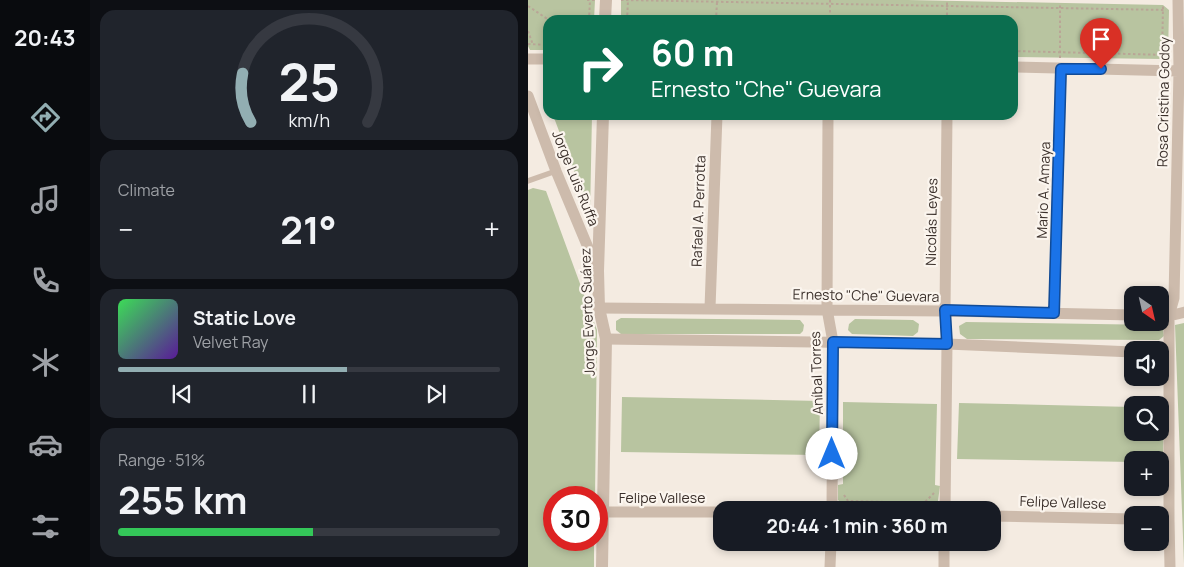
<!DOCTYPE html>
<meta charset="utf-8">
<style>
body{margin:0;font-family:Manrope,sans-serif;background:#20242c;color:#f1f3f6;height:100vh;display:flex;flex-direction:column;font-size:19px;white-space:nowrap}
*{box-sizing:border-box;margin:0}
p{font-size:16px;color:#9ea1a6}
.icon{flex:none;width:28px;height:28px;fill:none;stroke:currentColor;stroke-width:2;stroke-linecap:round;stroke-linejoin:round}
.map{position:relative;flex:1;overflow:hidden}
.drawer{display:flex;flex-direction:column;gap:10px;padding:10px;background:#0d0f14;width:438px}
.drawer>*{flex:none}
.guide{position:absolute;left:15px;top:15px;width:475px;height:105px;border-radius:15px;box-shadow:0 2px 8px #0003;background:#0b6e4f;color:#fff;overflow:hidden}
.needle{width:32px;rotate:146deg}
.buttons{position:absolute;left:596px;top:286px;display:grid;gap:10px}
.buttons a{display:grid;place-items:center;width:45px;height:45px;border-radius:10px;background:#171b24;box-shadow:0 2px 8px #0003;font-size:25px}
.speed{position:absolute;left:15px;top:486px;display:flex;gap:10px;font-size:25px;font-weight:700;text-align:center}
.speed>*{display:grid;place-content:center;width:65px;height:65px;border-radius:50%;background:#171b24;box-shadow:0 2px 8px #0003;line-height:1}
.speed .limit{border:8px solid #d22;background:#fff;color:#111}
.pin{position:absolute;display:grid;place-items:center;width:42px;height:42px;color:#fff;margin:-51px -21px;border-radius:50% 50% 50% 0;rotate:-45deg;box-shadow:0 0 5px #0007}
.pin .icon{rotate:45deg}
.me{position:absolute;width:55px;margin:-28px;rotate:0deg;stroke-linejoin:round;filter:drop-shadow(0 0 4px #0008)}
.turn{display:flex;align-items:center;gap:18px;height:105px;padding:0 25px;font-size:22px}
.turn .icon{width:65px;height:65px;stroke-width:2.5}
.turn b{display:block;font-size:35px;line-height:42px}
.big{font-size:38px;font-weight:700;line-height:1.1}
.drawer .card{flex:1;display:flex;flex-direction:column;justify-content:center;gap:8px;min-width:0;padding:0 18px;border-radius:15px;background:#20242c}
.drawer .dial{align-items:center;gap:0}
.dial svg{height:130px;overflow:visible;fill:none;stroke:#363941;stroke-width:7;stroke-linecap:round;text-anchor:middle}
.dial text{fill:#f1f3f6;stroke:none}
.song{display:flex;align-items:center;gap:15px}
.cover{width:60px;height:60px;border-radius:8px;background:linear-gradient(135deg,hsl(130 70% 55%),hsl(270 70% 35%))}
.played{height:5px;border-radius:2px;background:linear-gradient(90deg,#92aeb2 60%,#363941 60%)}
.keys{display:flex;justify-content:space-around;direction:ltr}
.heat{display:flex;justify-content:space-between;align-items:center;font-size:28px;direction:ltr}
.charge{height:8px;border-radius:4px;background:linear-gradient(90deg,#34c759 51%,#363941 0)}
.trip{position:absolute;left:185px;top:501px;width:288px;height:50px;border-radius:15px;background:#171b24;box-shadow:0 2px 8px #0003;font-weight:700;line-height:50px;text-align:center}
main{display:flex;flex:1;min-height:0}
.tab-bar{display:flex;flex-direction:column;width:90px;justify-content:space-around;align-items:center;background:#090b0e;color:#9ea1a6}
.tab-bar .icon{width:35px;height:35px}
.tab-bar .current{color:#92aeb2}
.tab-bar b{font-size:22px;color:#f1f3f6}
.map>svg:first-child{display:block}
.green{fill:#b8c4a0}
.lines{fill:none;stroke-linecap:round;stroke-linejoin:round}
.path{stroke:#b9a596;stroke-width:2;stroke-dasharray:2.5 2.5;stroke-linecap:butt}
.service{stroke:#cdbbac;stroke-width:5.5}
.minor{stroke:#cdbbac;stroke-width:11}
.tertiary{stroke:#cdbbac;stroke-width:12}
.route-casing{stroke:#114b97;stroke-width:12}
.route{stroke:#1a73e8;stroke-width:9}
.labels{text-anchor:middle;dominant-baseline:central;stroke-width:4.5;stroke-linejoin:round;paint-order:stroke}
.street-label{font-size:14px;fill:#3b302b;stroke:#fbf5ee}
</style>
<main>
<nav class="tab-bar">
<b>20:43</b>
<svg class="icon current" aria-label="directions" viewBox="0 0 24 24"><path d="M12 3l9 9-9 9-9-9zM9 14v-3h6M13 9l2 2-2 2"/></svg>
<svg class="icon" aria-label="music" viewBox="0 0 24 24"><path d="M9 18V5l10-2v13"/><circle cx="6" cy="18" r="3"/><circle cx="16" cy="16" r="3"/></svg>
<svg class="icon" aria-label="phone" viewBox="0 0 24 24"><path d="M5 4h4l2 5-3 2q2 4 5 5l2-3 5 2v4C11 20 4 13 5 4z"/></svg>
<svg class="icon" aria-label="climate" viewBox="0 0 24 24"><path d="M12 3v18M4 7l16 10M4 17L20 7"/></svg>
<svg class="icon" aria-label="car" viewBox="0 0 24 24"><path d="M5 17H2v-5l4-1 3-4h7l3 4 3 1v5h-3M9 17h6M6 11h13"/><circle cx="7" cy="17" r="2"/><circle cx="17" cy="17" r="2"/></svg>
<svg class="icon" aria-label="filters" viewBox="0 0 24 24"><path d="M4 7h16M4 17h16"/><circle cx="9" cy="7" r="2"/><circle cx="15" cy="17" r="2"/></svg>
</nav>
<section class="drawer">
<div class="card dial"><svg viewBox="0 0 100 80">
<path d="M14 69A42 42 0 1 1 86 69"/>
<path d="M14 69A42 42 0 0 1 9 39" stroke="#92aeb2"/>
<text x="50" y="56" font-size="32" font-weight="700">25</text>
<text x="50" y="72" font-size="11">km/h</text>
</svg></div>
<div class="card"><p>Climate</p>
<div class="heat"><a>−</a><b class="big">21°</b><a>+</a></div>
</div>
<div class="card">
<div class="song"><i class="cover"></i><div><b>Static Love</b><p>Velvet Ray</p></div></div>
<div class="played"></div>
<div class="keys"><svg class="icon" aria-label="previous" viewBox="0 0 24 24"><path d="M18 5L8 12l10 7zM5 5v14"/></svg><svg class="icon" aria-label="pause" viewBox="0 0 24 24"><path d="M8 5v14M16 5v14"/></svg><svg class="icon" aria-label="next" viewBox="0 0 24 24"><path d="M6 5l10 7-10 7zM19 5v14"/></svg></div>
</div>
<div class="card"><p>Range · 51%</p><b class="big">255 km</b><div class="charge"></div></div>
</section>
<div class="map">
<svg width="657" height="567" viewBox="0 0 657 567">
<rect width="100%" height="100%" fill="#f4ebe1"/>
<path class="green" d="M 0,0 L 67,0 L 66,20 L 20,20 L 20,50 L 2,50 L 0,46 Z
M 93,0 L 380,0 L 635,5 L 641,10 L 640,55 L 634,59 L 485,57 L 485,20 L 93,20 Z
M 25,115 L 64,115 L 62,214 Z
M 5,188 L 18,191 L 69,330 L 67,497 L 26,498 L 26,540 L 66,540 L 66,567 L 0,567 L 0,190 Z
M 93,318 L 272,320 L 276,325 L 275,331 L 272,334 L 93,334 L 88,330 L 88,321 Z
M 327,319 L 385,320 L 391,324 L 390,332 L 385,336 L 324,334 L 320,330 L 321,324 Z
M 438,322 L 631,325 L 635,329 L 636,336 L 631,340 L 439,339 L 432,334 L 431,326 Z
M 656,323 L 657,323 L 656,564 L 647,325 Z
M 94,397 L 292,401 L 291,455 L 93,452 Z
M 315,402 L 409,404 L 407,485 L 412,486 L 410,501 L 404,508 L 317,507 L 310,500 L 310,485 L 315,484 Z
M 431,403 L 605,407 L 605,432 L 632,432 L 633,407 L 636,407 L 635,463 L 633,463 L 632,460 L 605,460 L 605,462 L 429,459 Z"/>
<g class="lines">
<path class="path" d="M 59,0 L 67,0
M 93,0 L 638,10
M 302,0 L 302,20
M 0,6 L 21,20
M 61,20 L 62,0
M 99,20 L 100,0
M 188,20 L 189,2
M 419,20 L 419,1
M 0,31 L 5,45
M 0,44 L 20,45
M 485,51 L 640,55
M 532,58 L 532,3
M 634,59 L 635,5
M 316,495 L 320,501 L 396,503 L 406,493"/>
<path class="service" d="M 0,181 L 28,171"/>
<path class="minor" d="M 0,59 L 20,59
M 485,67 L 651,71 L 657,73
M 0,96 L 28,171 L 69,269
M 300,115 L 299,309 L 305,342 L 304,510
M 71,308 L 417,311 L 605,315
M 182,308 L 189,115
M 526,313 L 533,69
M 632,316 L 641,316 L 657,312
M 78,339 L 419,344 L 605,352
M 417,510 L 419,344 L 417,311 L 419,115
M 75,512 L 194,512
M 464,516 L 605,519
M 302,567 L 303,542
M 416,567 L 416,542
M 642,567 L 641,520 L 641,316 L 646,298 L 651,71 L 650,0"/>
<path class="tertiary" d="M 77,20 L 78,0
M 74,567 L 78,339 L 71,308 L 70,271 L 75,115"/>
</g>
<g class="lines">
<defs>
<path id="route" d="M 304,454 L 305,342 L 419,344 L 417,310 L 526,313 L 533,69 L 573,69"/>
</defs>
<use href="#route" class="route-casing"/>
<use href="#route" class="route"/>
</g>
<g class="labels">
<g class="street-label">
<text transform="translate(635 102) rotate(-89)">Rosa Cristina Godoy</text>
<text transform="translate(48 178) rotate(68)">Jorge Luis Ruffa</text>
<text transform="translate(515 190) rotate(-88)">Mario A. Amaya</text>
<text transform="translate(170 211) rotate(-88)">Rafael A. Perrotta</text>
<text transform="translate(403 222) rotate(-89)">Nicolás Leyes</text>
<text transform="translate(338 295) rotate(1)">Ernesto "Che" Guevara</text>
<text transform="translate(59 312) rotate(-92)">Jorge Everto Suárez</text>
<text transform="translate(288 373) rotate(-92)">Aníbal Torres</text>
<text x="134" y="497">Felipe Vallese</text>
<text transform="translate(535 502) rotate(2)">Felipe Vallese</text>
</g>
</g>
</svg>
<div class="buttons">
<a><svg class="needle" viewBox="-14 -14 28 28"><path d="M0-13l5 13h-10z" fill="#e53935"/><path d="M0 13l5-13h-10z" fill="#9ea1a6"/></svg></a>
<a><svg class="icon" aria-label="sound" viewBox="0 0 24 24"><path d="M4 9h4l5-4v14l-5-4H4zM17 9q2 3 0 6"/></svg></a>
<a><svg class="icon" aria-label="search" viewBox="0 0 24 24"><circle cx="10" cy="10" r="6"/><path d="M15 15l6 6"/></svg></a>
<a>+</a>
<a>−</a>
</div>
<div class="speed"><div class="limit">30</div></div>
<div class="pin" style="left:573px;top:69px;background:#d93025"><svg class="icon" aria-label="arrive" viewBox="0 0 24 24"><path d="M6 21V4h12l-3 4 3 4H6"/></svg></div>
<svg class="me" style="left:304px;top:454px" viewBox="-20 -20 40 40"><circle r="19" fill="#fff"/><path d="M0-13L10 11 0 6-10 11z" fill="#1a73e8"/></svg>
<div class="trip">20:44 · 1 min · 360 m</div>
<div class="guide">
<div class="turn"><svg class="icon" aria-label="right" viewBox="0 0 24 24"><path d="M7 20v-9h11M14 6l5 5-5 5"/></svg><div><b>60 m</b>Ernesto &quot;Che&quot; Guevara</div></div>
</div>
</div>
</main>
